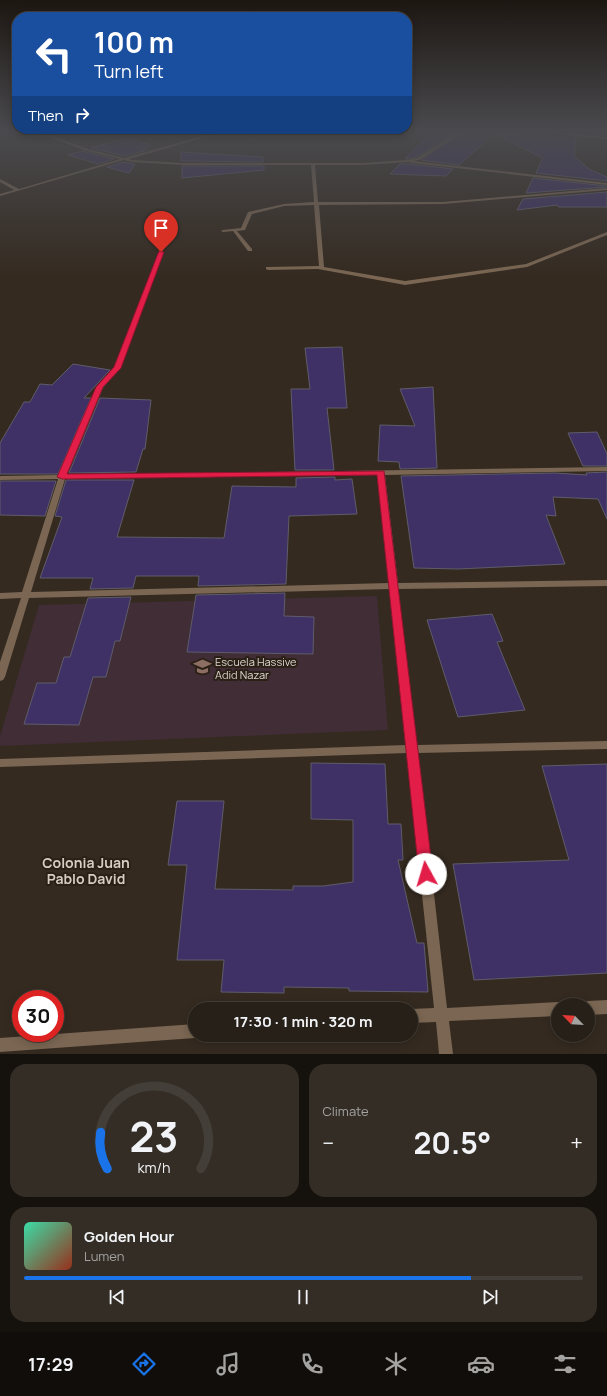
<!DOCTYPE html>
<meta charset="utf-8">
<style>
body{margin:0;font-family:Manrope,sans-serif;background:#332d25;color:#f1f3f6;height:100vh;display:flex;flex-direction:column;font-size:15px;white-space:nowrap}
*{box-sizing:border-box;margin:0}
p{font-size:13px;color:#a4a3a2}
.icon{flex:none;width:22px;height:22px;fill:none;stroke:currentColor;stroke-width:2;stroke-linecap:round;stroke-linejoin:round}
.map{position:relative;height:1054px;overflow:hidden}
.details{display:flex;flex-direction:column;gap:10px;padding:10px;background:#15120d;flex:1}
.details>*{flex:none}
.hud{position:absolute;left:12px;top:12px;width:400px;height:122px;border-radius:16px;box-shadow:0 2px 10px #0003,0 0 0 1px #433e37;background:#1a4fa0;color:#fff;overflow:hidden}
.needle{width:26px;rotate:295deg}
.fabs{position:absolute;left:551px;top:998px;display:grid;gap:8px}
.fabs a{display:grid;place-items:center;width:44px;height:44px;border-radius:50%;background:#272018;box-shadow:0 2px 10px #0003,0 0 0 1px #433e37;font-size:20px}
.speed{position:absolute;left:12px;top:990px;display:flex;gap:8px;font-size:20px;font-weight:700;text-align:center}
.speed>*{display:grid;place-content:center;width:52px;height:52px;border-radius:50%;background:#272018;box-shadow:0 2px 10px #0003,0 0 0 1px #433e37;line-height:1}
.speed .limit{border:6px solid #d22;background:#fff;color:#111}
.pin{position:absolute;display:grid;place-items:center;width:34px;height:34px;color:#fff;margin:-41px -17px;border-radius:50% 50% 50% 0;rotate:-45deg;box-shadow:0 0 4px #0007}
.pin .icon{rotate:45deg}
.me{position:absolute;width:44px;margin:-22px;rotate:354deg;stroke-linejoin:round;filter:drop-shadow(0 0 3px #0008)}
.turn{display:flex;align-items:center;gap:14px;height:84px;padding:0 16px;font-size:18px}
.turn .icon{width:52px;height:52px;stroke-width:2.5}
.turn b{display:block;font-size:28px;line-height:34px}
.then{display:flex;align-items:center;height:38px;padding:0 16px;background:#0003;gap:8px;font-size:15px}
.big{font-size:30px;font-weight:700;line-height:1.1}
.details .widget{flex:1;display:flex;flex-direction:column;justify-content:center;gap:6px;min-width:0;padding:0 14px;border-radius:16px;background:#332d25}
.details .dial{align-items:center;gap:0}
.dial svg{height:104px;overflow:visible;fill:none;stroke:#433e37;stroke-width:7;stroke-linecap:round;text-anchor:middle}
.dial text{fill:#f1f3f6;stroke:none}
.song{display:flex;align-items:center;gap:12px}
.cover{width:48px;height:48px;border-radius:6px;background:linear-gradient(135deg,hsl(160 70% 55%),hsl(10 70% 35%))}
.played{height:4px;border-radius:2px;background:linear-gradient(90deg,#1a73e8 80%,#433e37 80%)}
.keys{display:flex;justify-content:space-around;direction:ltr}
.heat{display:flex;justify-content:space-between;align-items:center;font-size:22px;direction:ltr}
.details .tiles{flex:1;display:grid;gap:10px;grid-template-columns:1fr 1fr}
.widget:last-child{grid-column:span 2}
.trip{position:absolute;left:188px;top:1002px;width:230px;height:40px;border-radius:20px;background:#272018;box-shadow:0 2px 10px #0003,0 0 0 1px #433e37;font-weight:700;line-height:40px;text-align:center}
.tab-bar{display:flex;height:64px;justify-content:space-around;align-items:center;background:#100d0a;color:#a4a3a2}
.tab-bar .icon{width:28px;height:28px}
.tab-bar .active{color:#1a73e8}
.tab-bar b{font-size:18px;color:#f1f3f6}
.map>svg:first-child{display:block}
.education{fill:#402d35}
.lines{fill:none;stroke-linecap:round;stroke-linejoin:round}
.stream{fill:#001131;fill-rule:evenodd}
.building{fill:#3f3165;stroke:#5f5c6a}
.street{fill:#7a6652;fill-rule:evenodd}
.route{fill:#e11d48;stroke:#92132f}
.labels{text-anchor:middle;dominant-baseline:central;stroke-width:4;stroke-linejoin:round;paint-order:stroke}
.poi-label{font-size:11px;fill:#ded7d1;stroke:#2a2016;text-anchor:start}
.near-neighbourhood-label{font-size:14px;font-weight:bold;fill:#d9ccc0;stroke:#2a2016}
</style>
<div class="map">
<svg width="607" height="1054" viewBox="0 0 607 1054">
<rect width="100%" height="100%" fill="#342a20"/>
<path class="education" d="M 377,596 L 388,730 L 0,746 L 0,736 L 39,605 Z"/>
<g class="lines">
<path class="stream" d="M 593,131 L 607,131 L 594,133 Z"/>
</g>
<path class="building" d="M 432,131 L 458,131 L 416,157 L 405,159 Z
M 465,131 L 497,131 L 576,138 L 574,156 L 589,169 L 607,177 L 607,181 L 536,173 L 543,158 L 494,134 L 459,165 L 421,160 Z
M 127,138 L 149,144 L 144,151 L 124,156 L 91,148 Z
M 82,151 L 114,159 L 98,164 L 68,155 Z
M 181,152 L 263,157 L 263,162 L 181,161 Z
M 124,162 L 135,164 L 129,173 L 107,167 Z
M 400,164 L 409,164 L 453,169 L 446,176 L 390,174 Z
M 182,166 L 264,166 L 264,170 L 182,178 Z
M 533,178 L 607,186 L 607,187 L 526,193 Z
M 607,192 L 607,207 L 559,207 L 557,205 L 517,210 L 523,199 Z
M 342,347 L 347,408 L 327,408 L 334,470 L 295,470 L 291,389 L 310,389 L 305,348 Z
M 73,364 L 110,370 L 84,398 L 91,398 L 58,474 L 0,474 L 0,443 L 24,402 L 30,402 L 40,384 L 52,385 Z
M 433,387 L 437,468 L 400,469 L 399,462 L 378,461 L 380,425 L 415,426 L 400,389 Z
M 100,398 L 151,400 L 145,449 L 143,449 L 136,472 L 69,473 Z
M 597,432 L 607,454 L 607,466 L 583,466 L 568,433 Z
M 607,472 L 607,519 L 598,499 L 553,497 L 556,516 L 546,515 L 565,564 L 458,569 L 414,568 L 401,476 L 555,473 L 587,475 L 586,473 Z
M 335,477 L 335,480 L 352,479 L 357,514 L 289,516 L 286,584 L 198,586 L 199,576 L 136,576 L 133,588 L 90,589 L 93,578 L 40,578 L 62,517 L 55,516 L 66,480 L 134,480 L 117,537 L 224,538 L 232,486 L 296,487 L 296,478 Z
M 0,481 L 56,481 L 45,516 L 0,515 Z
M 285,593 L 284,616 L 314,617 L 313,654 L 187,652 L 196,595 Z
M 131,597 L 120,641 L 115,641 L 106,677 L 93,677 L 79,725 L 24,724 L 37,683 L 56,683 L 64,657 L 70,657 L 88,598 Z
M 492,614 L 503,641 L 497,642 L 525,710 L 458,717 L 427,620 Z
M 311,763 L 385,764 L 388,824 L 401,824 L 403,860 L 398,860 L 417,943 L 424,943 L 428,992 L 349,991 L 349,988 L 284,987 L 284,993 L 221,992 L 224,960 L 177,960 L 187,865 L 168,865 L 177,801 L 224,801 L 215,889 L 293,890 L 293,886 L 323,886 L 353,882 L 353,820 L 311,819 Z
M 607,764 L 607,973 L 474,980 L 453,864 L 569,860 L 542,766 Z"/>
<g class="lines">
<path class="street" d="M 34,131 L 39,131 L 88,149 L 124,158 L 195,138 L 222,131 L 227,131 L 129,159 L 132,160 L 183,163 L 363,163 L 406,160 L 417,158 L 460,131 L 464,131 L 419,160 L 413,161 L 607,183 L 607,185 L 411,163 L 409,162 L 363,165 L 315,165 L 318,202 L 443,202 L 607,188 L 607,190 L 443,204 L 319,205 L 324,267 L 405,281 L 526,264 L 607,232 L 607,235 L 527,267 L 405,285 L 318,269 L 268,270 L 266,269 L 266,267 L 319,266 L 314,205 L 284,206 L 252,214 L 245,230 L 237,231 L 252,249 L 252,251 L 248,251 L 233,231 L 223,232 L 221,231 L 223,230 L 241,228 L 248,212 L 284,204 L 314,202 L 311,165 L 183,165 L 132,162 L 124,160 L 0,196 L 0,194 L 14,190 L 0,182 L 0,179 L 19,189 L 120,159 L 86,151 Z
M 527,131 L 538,131 L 607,137 L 607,139 Z
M 166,233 L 170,234 L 162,241 L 163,252 L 120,368 L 103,388 L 67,475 L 607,467 L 607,471 L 385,475 L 398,583 L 607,580 L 607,586 L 398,589 L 417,745 L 607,741 L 607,749 L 418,753 L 447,1008 L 558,1002 L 563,1005 L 558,1005 L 558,1016 L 449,1021 L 453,1054 L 439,1054 L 436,1022 L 411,1023 L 411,1009 L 434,1008 L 407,753 L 0,767 L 0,759 L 406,745 L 390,589 L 29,598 L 5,677 L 3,680 L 0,681 L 0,662 L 21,598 L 0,599 L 0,593 L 22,592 L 58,479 L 0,480 L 0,476 L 59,475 L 97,387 L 114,367 L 159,252 L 158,241 ZM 377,475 L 389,583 L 31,592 L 65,479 Z
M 607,1000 L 607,1014 L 588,1015 L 588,1005 L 583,1005 L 583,1003 L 588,1001 Z
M 195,1024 L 195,1035 L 200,1035 L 195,1038 L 0,1052 L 0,1038 Z"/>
</g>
<linearGradient id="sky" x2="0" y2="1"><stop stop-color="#1d1712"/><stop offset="0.47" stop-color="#4a4a4e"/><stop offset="1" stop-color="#4a4a4e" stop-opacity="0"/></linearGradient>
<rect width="607" height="278" fill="url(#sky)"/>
<path class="route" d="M 159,251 L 164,252 L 121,368 L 103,387 L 67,474 L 384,471 L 433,874 L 431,878 L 426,880 L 421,878 L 419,874 L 377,475 L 62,479 L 57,477 L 96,387 L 114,367 Z"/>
<defs>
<symbol id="school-bare" viewBox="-9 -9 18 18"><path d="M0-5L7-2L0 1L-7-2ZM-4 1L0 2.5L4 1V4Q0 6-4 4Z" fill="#8d6e63" stroke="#2a2016" stroke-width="2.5" paint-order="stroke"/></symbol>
</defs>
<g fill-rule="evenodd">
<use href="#school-bare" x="190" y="654" width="25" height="25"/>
</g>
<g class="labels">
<g class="poi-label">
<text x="215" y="661">Escuela Hassive<tspan x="215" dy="13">Adid Nazar</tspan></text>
</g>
<g class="near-neighbourhood-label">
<text x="86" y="862">Colonia Juan<tspan x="86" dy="16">Pablo David</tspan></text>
</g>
</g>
</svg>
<div class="fabs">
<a><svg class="needle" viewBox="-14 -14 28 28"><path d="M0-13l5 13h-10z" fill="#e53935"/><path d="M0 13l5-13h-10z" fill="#a4a3a2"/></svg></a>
</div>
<div class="speed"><div class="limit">30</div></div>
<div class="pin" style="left:161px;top:252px;background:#d93025"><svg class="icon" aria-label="arrive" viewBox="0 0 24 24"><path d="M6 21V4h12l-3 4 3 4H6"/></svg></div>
<svg class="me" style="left:426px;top:874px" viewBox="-20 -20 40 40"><circle r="19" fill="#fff"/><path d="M0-13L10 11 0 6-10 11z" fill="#e11d48"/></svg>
<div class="trip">17:30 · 1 min · 320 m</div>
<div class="hud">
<div class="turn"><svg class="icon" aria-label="left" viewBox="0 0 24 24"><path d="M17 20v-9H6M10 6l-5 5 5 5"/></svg><div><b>100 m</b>Turn left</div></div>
<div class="then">Then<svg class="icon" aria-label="right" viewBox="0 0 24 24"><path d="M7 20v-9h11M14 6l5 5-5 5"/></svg></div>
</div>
</div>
<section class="details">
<div class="tiles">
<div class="widget dial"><svg viewBox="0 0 100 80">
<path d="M14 69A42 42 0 1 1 86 69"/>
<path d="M14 69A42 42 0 0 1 9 41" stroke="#1a73e8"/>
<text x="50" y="56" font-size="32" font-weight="700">23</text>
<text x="50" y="72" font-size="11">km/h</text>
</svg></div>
<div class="widget"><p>Climate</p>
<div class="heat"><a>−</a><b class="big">20.5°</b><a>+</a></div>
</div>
<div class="widget">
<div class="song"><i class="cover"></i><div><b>Golden Hour</b><p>Lumen</p></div></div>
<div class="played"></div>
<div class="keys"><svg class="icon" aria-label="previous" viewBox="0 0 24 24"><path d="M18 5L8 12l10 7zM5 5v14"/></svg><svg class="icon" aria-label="pause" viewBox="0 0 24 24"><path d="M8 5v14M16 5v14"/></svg><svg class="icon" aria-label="next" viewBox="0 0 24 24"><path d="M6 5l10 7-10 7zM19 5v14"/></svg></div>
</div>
</div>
</section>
<nav class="tab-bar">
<b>17:29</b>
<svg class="icon active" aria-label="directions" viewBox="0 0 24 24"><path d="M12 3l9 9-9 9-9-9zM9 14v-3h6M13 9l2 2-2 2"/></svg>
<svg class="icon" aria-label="music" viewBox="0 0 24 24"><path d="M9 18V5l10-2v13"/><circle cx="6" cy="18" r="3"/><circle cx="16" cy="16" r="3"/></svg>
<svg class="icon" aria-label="phone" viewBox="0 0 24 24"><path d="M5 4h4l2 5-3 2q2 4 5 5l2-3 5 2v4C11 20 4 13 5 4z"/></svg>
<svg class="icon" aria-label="climate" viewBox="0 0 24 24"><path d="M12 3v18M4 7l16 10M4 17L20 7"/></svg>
<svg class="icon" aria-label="car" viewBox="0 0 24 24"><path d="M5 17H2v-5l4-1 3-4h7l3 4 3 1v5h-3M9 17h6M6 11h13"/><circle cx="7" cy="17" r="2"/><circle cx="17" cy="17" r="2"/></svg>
<svg class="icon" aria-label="filters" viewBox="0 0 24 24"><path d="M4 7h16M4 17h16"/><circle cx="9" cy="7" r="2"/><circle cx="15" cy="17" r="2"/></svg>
</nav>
